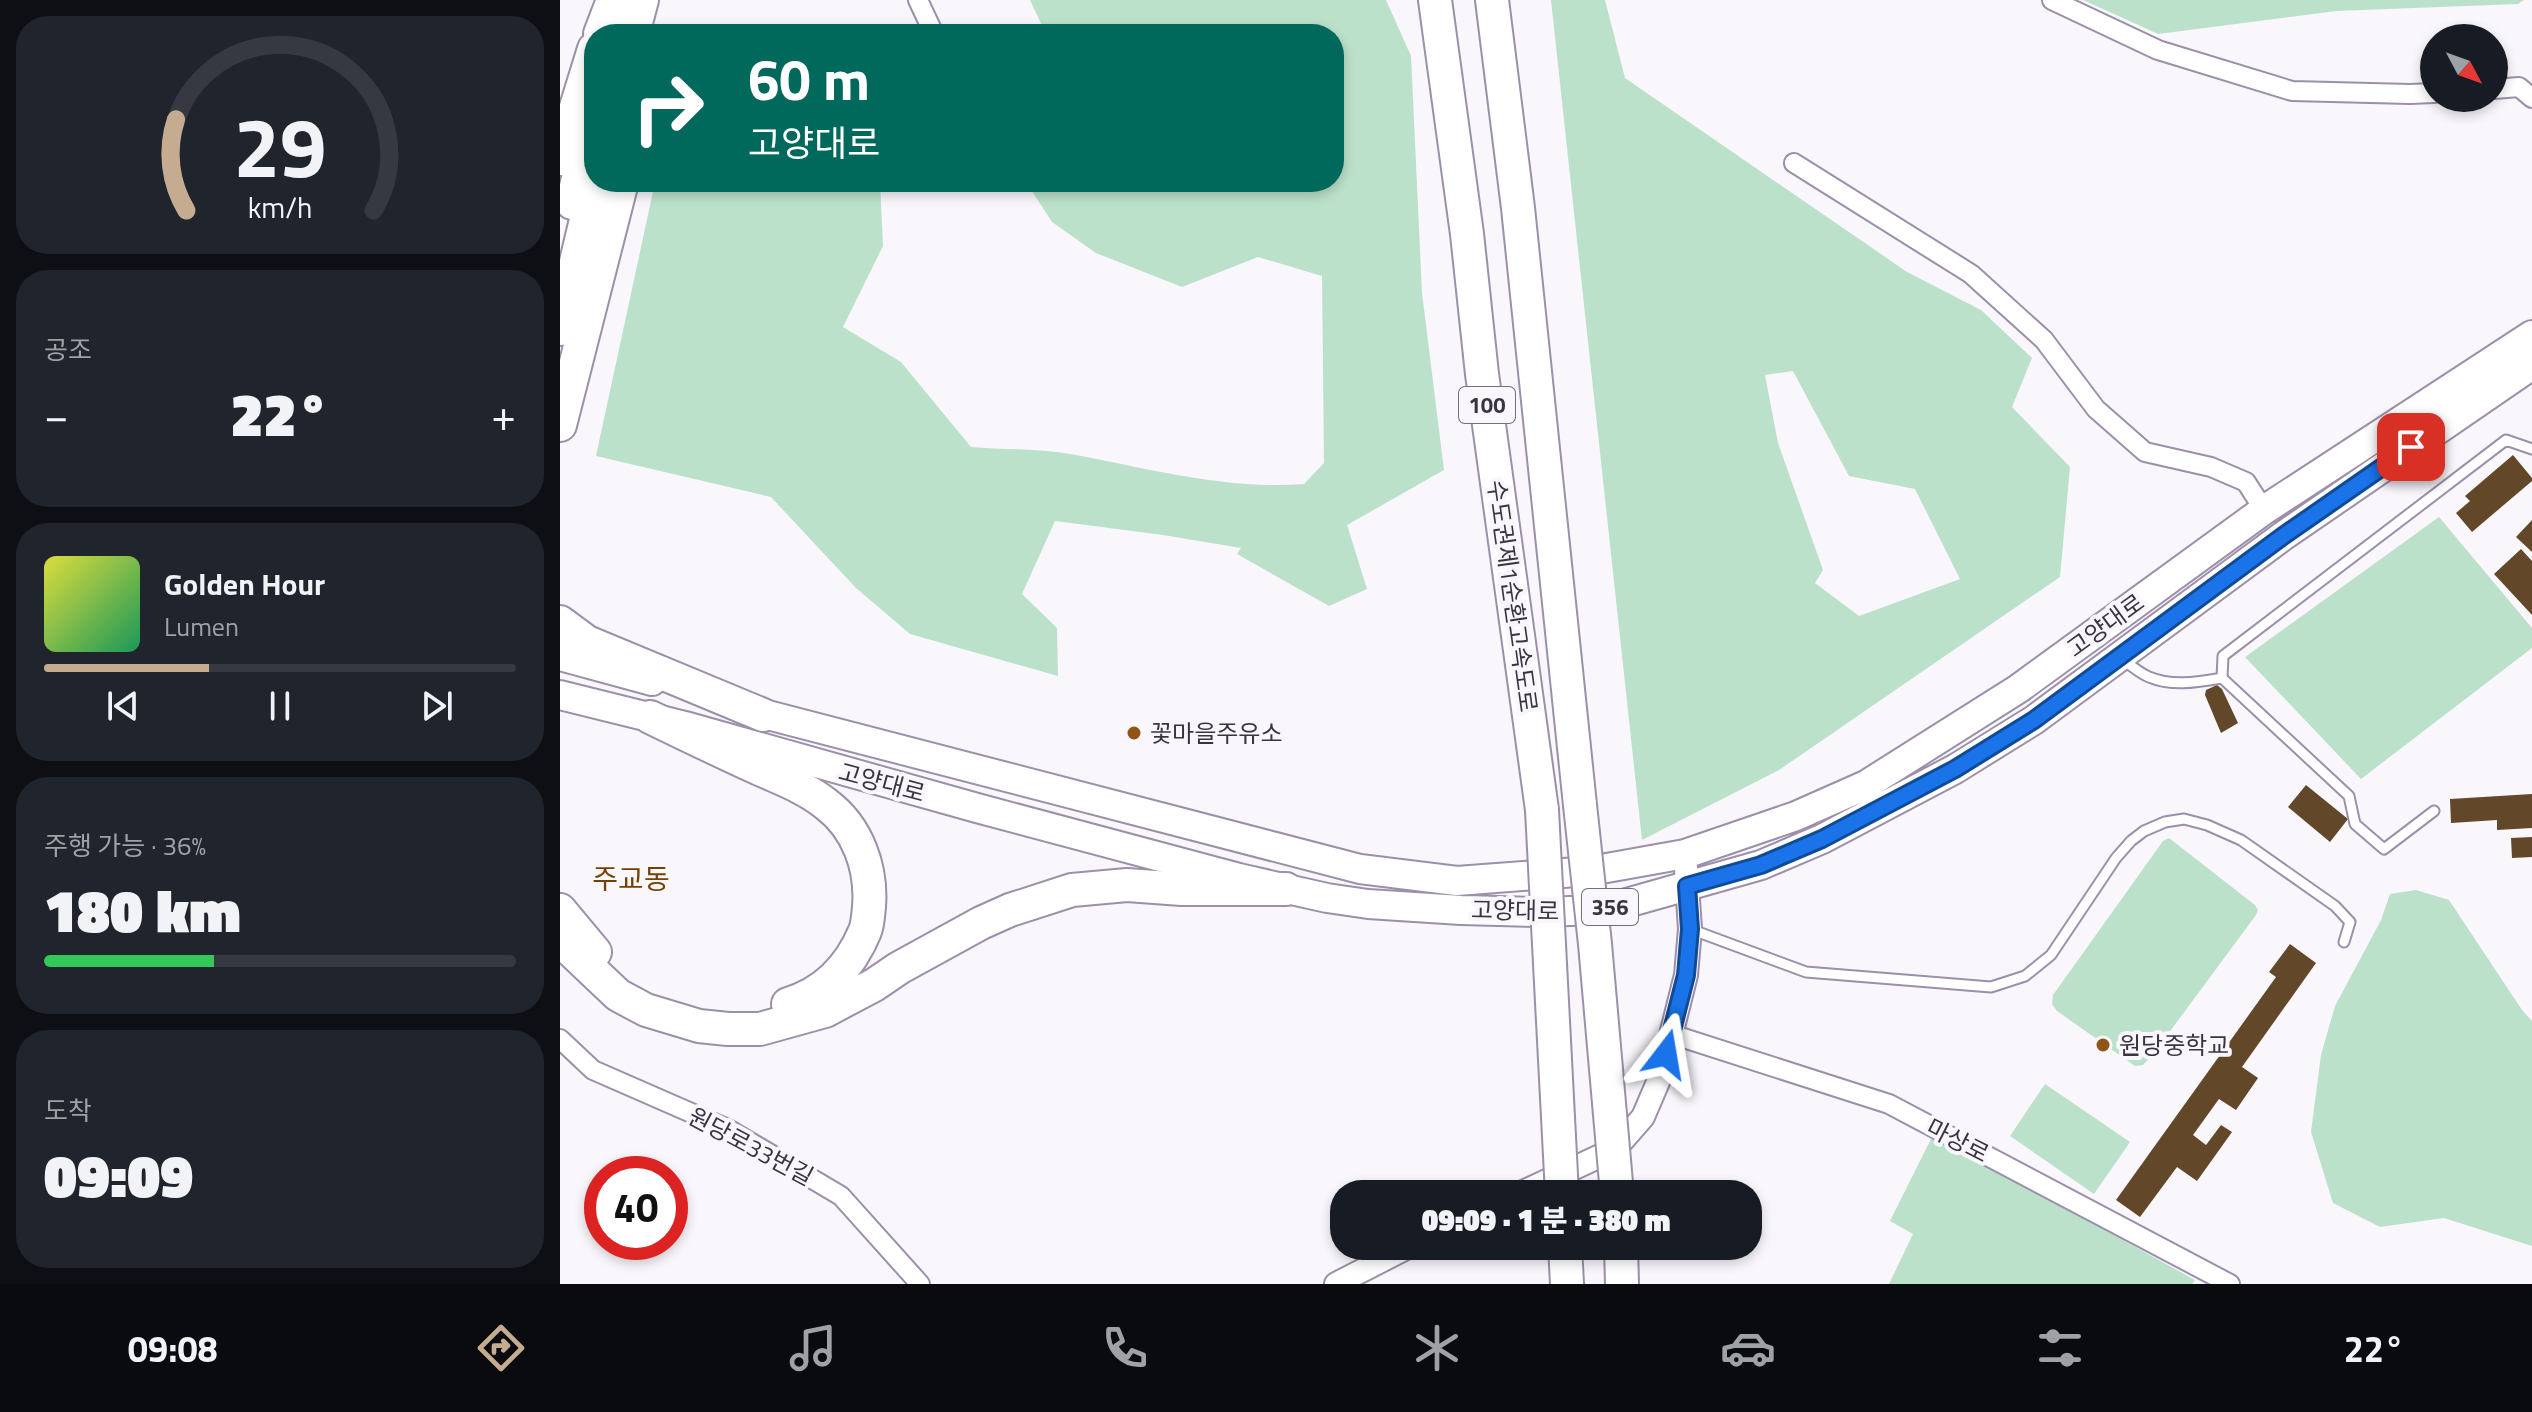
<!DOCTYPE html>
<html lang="ko">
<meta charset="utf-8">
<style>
body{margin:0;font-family:"Titillium Web","Noto Sans KR",sans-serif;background:#20242c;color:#f1f3f6;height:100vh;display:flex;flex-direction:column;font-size:30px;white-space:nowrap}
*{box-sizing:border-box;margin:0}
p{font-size:26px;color:#9ea1a6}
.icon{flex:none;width:44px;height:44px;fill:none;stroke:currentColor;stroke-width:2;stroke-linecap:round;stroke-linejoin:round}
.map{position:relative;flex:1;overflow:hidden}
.drawer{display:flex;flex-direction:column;gap:16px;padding:16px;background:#0d0f14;width:560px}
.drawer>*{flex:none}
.hud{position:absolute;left:24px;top:24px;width:760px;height:168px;border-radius:32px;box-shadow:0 4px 12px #0003;background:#00695c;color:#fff;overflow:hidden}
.needle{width:52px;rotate:131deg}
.buttons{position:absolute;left:1860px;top:24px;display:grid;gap:16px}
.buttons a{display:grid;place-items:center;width:88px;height:88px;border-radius:50%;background:#171b24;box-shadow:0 4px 12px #0003;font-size:40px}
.speed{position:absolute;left:24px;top:1156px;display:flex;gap:16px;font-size:40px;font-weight:700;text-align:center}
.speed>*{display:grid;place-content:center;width:104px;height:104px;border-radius:50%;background:#171b24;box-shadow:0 4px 12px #0003;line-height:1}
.speed .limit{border:12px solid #d22;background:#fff;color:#111}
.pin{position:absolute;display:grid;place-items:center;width:68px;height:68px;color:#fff;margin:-34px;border-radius:16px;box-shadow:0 4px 12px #0006}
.me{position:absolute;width:88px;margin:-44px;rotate:14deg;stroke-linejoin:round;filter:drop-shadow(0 0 6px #0008)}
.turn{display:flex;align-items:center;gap:28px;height:168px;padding:0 32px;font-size:36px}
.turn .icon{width:104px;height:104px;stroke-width:2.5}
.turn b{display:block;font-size:56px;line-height:68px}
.big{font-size:60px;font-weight:800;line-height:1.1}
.drawer .card{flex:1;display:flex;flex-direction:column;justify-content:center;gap:12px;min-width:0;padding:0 28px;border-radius:32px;background:#20242c}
.drawer .dial{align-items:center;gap:0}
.dial svg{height:208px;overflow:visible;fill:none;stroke:#363941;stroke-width:7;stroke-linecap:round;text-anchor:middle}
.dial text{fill:#f1f3f6;stroke:none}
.song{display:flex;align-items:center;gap:24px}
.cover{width:96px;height:96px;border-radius:12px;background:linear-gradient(135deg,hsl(60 70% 55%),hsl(150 70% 35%))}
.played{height:8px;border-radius:4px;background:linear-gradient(90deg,#c5ac90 35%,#363941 35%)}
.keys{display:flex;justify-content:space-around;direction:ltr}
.heat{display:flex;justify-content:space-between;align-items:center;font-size:44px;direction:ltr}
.charge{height:12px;border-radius:6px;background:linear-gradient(90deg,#34c759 36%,#363941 0)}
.trip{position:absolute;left:770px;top:1180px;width:432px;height:80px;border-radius:32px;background:#171b24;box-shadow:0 4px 12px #0003;font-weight:800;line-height:80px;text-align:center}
.dock{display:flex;height:128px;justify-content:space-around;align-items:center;background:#090b0e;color:#9ea1a6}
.dock .icon{width:56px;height:56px}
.dock .active{color:#c5ac90}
.dock b{font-size:36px;color:#f1f3f6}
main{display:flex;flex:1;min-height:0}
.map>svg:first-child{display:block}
.green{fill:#bce1ca;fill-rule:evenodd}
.building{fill:#624828}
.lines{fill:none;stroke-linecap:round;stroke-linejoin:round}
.service-casing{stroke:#9c8faa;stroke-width:13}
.minor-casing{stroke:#9c8faa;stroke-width:22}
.tertiary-casing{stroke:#9c8faa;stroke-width:26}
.primary-casing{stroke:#9c8faa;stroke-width:32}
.motorway-casing{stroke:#9c8faa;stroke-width:36}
.service{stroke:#fff;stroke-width:9}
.minor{stroke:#fff;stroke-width:18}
.tertiary{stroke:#fff;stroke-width:22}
.primary{stroke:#fff;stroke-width:28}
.motorway{stroke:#fff;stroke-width:32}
.motorway-bridge-casing{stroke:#9c8faa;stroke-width:36;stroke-linecap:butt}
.motorway-bridge{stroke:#fff;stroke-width:32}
.route-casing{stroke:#114b97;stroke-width:20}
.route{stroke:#1a73e8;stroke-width:14}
.poi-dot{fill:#905514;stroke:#f9f6fc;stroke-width:3}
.labels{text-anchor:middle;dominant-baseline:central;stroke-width:8;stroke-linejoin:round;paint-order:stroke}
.shield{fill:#f9f6fc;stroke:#736e78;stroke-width:2}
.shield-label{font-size:22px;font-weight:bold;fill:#3a3440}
.street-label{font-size:24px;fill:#3a3440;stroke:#f9f6fc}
.poi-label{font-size:24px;fill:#3a3440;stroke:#f9f6fc;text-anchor:start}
.quarter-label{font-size:28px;fill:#764100;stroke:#f9f6fc}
</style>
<main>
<section class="drawer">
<div class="card dial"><svg viewBox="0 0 100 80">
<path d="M14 69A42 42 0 1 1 86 69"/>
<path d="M14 69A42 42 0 0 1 10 34" stroke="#c5ac90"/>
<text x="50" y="56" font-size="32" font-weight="700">29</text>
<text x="50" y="72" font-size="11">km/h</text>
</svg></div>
<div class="card"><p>공조</p>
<div class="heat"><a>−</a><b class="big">22°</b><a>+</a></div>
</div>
<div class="card">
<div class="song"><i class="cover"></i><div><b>Golden Hour</b><p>Lumen</p></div></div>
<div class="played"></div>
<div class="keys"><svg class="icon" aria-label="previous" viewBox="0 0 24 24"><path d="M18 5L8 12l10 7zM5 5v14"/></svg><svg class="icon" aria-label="pause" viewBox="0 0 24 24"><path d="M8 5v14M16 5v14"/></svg><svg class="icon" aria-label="next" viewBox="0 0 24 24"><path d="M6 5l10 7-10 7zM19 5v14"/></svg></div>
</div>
<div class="card"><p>주행 가능 · 36%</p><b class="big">180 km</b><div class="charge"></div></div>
<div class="card"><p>도착</p><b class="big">09:09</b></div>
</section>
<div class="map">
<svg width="1972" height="1284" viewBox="0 0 1972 1284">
<rect width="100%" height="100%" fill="#f9f6fc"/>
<path class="green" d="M 470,0 L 826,0 L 851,56 L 862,293 L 884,470 L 787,525 L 807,589 L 769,606 L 677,554 L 681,548 L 603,535 L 495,521 L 462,594 L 497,628 L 498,676 L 350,634 L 296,588 L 211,497 L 36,456 L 94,187 L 118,182 L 320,182 L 323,246 L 283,327 L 341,362 L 411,447 C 444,450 478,448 510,454 C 588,468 664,490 744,484 L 764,463 L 762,276 L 698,257 L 622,287 L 536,253 L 492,222 L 466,182 L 774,182 L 774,34 L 486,34 Z
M 991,0 L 1045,0 L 1065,78 L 1347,272 L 1421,310 L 1472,358 L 1452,407 L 1510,467 L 1500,577 L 1219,770 L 1082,840 ZM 1233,371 L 1289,476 L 1355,489 L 1400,579 L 1299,616 L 1255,583 L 1263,570 L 1218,443 L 1205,375 Z
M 1523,0 L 1964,0 L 1958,4 L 1776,11 L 1598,34 Z
M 1879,517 L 1972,628 L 1972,648 L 1801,779 L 1685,657 Z
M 1609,838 L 1695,905 L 1698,910 L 1696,915 L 1591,1057 L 1583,1065 L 1575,1066 L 1497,1011 L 1492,1004 L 1493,995 L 1603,841 Z
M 1856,890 L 1889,900 L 1962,1010 L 1972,1021 L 1972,1246 L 1884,1218 L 1820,1227 L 1773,1203 L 1751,1132 L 1761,1055 L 1775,1006 L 1821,920 L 1830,894 Z
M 1485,1084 L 1570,1142 L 1534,1194 L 1450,1136 Z
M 1373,1135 L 1635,1280 L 1632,1284 L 1329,1284 L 1353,1234 L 1330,1221 Z"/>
<path class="building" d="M 1953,455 L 1972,478 L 1972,481 L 1912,532 L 1896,513 L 1910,501 L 1905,496 Z
M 1972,520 L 1972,552 L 1956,537 Z
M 1961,549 L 1972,561 L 1972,615 L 1934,574 Z
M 1657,685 L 1662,689 L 1678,723 L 1661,733 L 1645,695 L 1646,690 Z
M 1746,785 L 1788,819 L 1770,842 L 1728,807 Z
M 1972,794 L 1972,828 L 1937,830 L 1937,820 L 1891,823 L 1890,799 Z
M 1972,837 L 1972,857 L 1952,858 L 1951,838 Z
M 1730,944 L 1756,963 L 1682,1067 L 1698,1078 L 1676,1110 L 1659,1099 L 1633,1135 L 1646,1145 L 1661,1125 L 1672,1132 L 1637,1181 L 1617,1167 L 1580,1217 L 1556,1200 L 1716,977 L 1709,972 Z"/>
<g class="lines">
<defs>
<path id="service" d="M 1561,659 C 1570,664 1579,673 1589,677 C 1613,687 1638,682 1662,678
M 1874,811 L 1824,849 L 1795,824 L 1789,796 L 1662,678 L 1663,656 L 1946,440 L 1972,449
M 1130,929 L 1246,972 L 1431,987 L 1465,976 L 1491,955 L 1556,858 L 1571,841 L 1584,831 L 1605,822 L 1624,819 L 1647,825 L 1681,840 L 1775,906 L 1790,922 L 1784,942"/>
<path id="minor" d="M 358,0 L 374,34
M 1492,0 L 1598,50 L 1732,91 L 1850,94 L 1874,93
M 1934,89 L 1959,87 L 1972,98
M 1234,163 L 1411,274 L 1484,340 L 1536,409 L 1585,452 L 1651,467 L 1686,482 L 1704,510
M 1111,1034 L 1329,1104 L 1670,1284
M 0,1039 L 33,1070 L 168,1129 L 281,1196 L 360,1284"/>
<path id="tertiary" d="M 959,1194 L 1055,1149 L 1083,1117 L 1101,1075 L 1126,975 L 1130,929 L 1125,854
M 776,1284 L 850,1246"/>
<path id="primary" d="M 0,656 L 92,681
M 0,695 L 125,726 L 417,808 L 679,878 L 767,898 L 808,904 L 901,910 L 978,912 L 1042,910 L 1201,865 L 1262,839 L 1395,769 L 1474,720 L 1723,536 L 1972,365
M 181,708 L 800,869 L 897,881 L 1030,871 L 1125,854 L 1236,816 L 1306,785 L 1458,689 L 1704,510 L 1972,335"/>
<path id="motorway" d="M 875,0 L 907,234 L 922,374 L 982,810
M 932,0 L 958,208 L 1020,805
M 40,34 L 53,0
M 73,34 L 82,0
M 0,159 L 34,49
M 12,203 L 34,114
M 0,329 L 35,182
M 0,425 L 62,182
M 0,622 L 27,642 L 203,715
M 90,717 C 125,734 160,751 195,767 C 219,778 245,787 266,804 C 298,828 312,868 309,907 C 308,915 308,923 305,931 C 290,967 266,993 228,1004
M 0,910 L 35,952
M 0,940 L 58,995 L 86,1010 L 139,1026 L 168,1029 L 200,1029 L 265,1011 L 314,985 L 339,968 L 421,923 L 450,910 L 512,890 L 567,885 L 622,889 L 726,889
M 1005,1246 L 1007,1284
M 1061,1246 L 1062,1284"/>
</defs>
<use href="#service" class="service-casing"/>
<use href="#minor" class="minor-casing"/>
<use href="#tertiary" class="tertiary-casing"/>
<use href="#primary" class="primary-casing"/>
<use href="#motorway" class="motorway-casing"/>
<use href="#service" class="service"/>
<use href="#minor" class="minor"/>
<use href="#tertiary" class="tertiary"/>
<use href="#primary" class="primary"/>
<use href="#motorway" class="motorway"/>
<defs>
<path id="motorway-bridge" d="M 1020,805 L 1035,944 L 1057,1194
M 982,810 L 1002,1194"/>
</defs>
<use href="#motorway-bridge" class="motorway-bridge-casing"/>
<use href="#motorway-bridge" class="motorway-bridge"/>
</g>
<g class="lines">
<defs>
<path id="route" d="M 1106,1054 L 1126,975 L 1130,929 L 1127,886 L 1201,865 L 1262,839 L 1395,769 L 1474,720 L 1723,536 L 1851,447"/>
</defs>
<use href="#route" class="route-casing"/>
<use href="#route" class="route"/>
</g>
<g class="poi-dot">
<circle cx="574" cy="733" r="8"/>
<circle cx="1543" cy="1045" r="8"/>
</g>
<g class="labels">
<g class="shield">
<rect x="899" y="387" width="56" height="36" rx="6"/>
<rect x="1022" y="889" width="56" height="36" rx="6"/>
</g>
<g class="shield-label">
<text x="927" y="405">100</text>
<text x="1050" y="907">356</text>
</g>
<g class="street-label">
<text transform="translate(953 596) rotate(82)">수도권제1순환고속도로</text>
<text transform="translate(1545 625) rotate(-36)">고양대로</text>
<text transform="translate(322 782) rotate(15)">고양대로</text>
<text transform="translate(955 910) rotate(1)">고양대로</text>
<text transform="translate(1398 1140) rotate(27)">마상로</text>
<text transform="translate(191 1146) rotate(28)">원당로33번길</text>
</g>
<g class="poi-label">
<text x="590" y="733">꽃마을주유소</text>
<text x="1559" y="1045">원당중학교</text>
</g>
<g class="quarter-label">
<text x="71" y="878">주교동</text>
</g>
</g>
</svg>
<div class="buttons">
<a><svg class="needle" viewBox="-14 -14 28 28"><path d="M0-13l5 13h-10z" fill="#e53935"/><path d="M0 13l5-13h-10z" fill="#9ea1a6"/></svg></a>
</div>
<div class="speed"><div class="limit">40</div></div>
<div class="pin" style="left:1851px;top:447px;background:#d93025"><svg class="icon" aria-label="arrive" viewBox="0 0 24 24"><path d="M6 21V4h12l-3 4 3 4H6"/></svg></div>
<svg class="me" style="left:1106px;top:1054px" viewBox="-20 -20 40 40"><path d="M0-17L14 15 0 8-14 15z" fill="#1a73e8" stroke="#fff" stroke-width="4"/></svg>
<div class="trip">09:09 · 1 분 · 380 m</div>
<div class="hud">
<div class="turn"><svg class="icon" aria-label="right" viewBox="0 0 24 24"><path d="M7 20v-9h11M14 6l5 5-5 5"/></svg><div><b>60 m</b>고양대로</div></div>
</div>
</div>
</main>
<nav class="dock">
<b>09:08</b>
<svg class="icon active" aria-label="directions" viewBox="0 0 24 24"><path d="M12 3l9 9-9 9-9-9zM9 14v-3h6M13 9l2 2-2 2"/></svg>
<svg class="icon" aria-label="music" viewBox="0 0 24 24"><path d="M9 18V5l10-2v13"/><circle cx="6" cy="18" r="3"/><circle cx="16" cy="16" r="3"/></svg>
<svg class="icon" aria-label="phone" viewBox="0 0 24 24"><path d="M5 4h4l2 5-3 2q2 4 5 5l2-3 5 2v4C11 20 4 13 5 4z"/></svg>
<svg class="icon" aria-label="climate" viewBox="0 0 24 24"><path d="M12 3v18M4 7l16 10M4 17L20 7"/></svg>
<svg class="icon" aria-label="car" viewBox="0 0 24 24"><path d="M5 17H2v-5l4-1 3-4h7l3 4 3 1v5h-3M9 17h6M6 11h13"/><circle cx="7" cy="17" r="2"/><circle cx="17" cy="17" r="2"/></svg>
<svg class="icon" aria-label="filters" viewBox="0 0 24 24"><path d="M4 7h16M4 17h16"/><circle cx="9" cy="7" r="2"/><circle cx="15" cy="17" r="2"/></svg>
<b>22°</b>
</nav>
